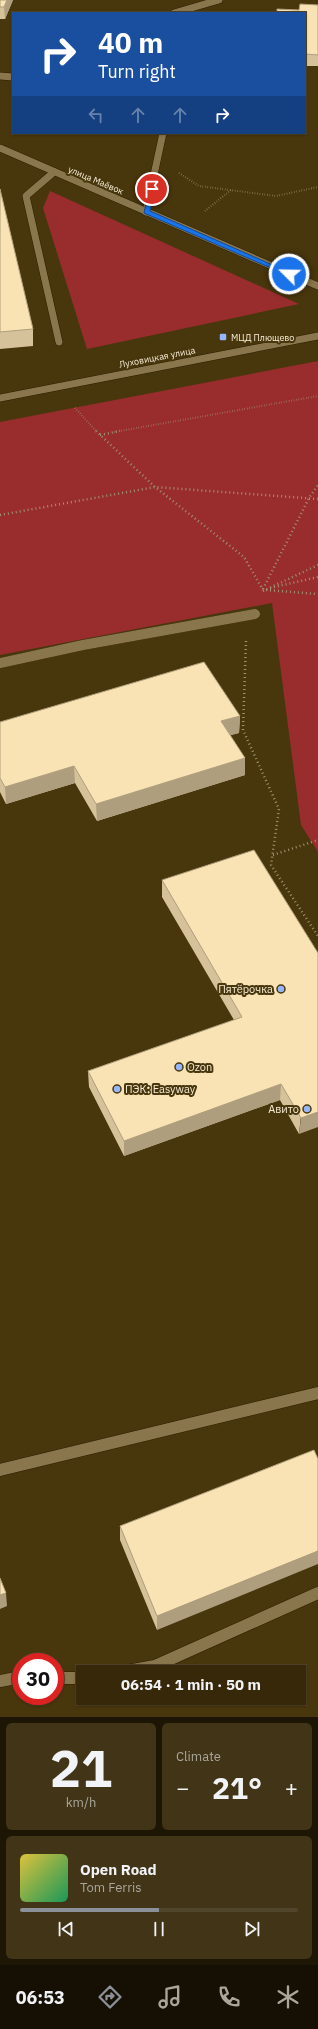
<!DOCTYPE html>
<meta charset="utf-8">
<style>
body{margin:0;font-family:"IBM Plex Sans",sans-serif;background:#413417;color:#f1f3f6;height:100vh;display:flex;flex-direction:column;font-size:15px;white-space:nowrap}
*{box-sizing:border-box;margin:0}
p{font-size:13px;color:#aaa69c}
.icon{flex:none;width:22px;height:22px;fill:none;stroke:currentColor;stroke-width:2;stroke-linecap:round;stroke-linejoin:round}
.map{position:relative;height:1717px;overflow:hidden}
.side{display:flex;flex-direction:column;gap:6px;padding:6px;background:#1e1605;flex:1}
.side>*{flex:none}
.banner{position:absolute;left:12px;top:12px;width:294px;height:122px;border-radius:0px;box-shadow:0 1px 3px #0004,0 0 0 1px #50442a;background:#1a4fa0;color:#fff;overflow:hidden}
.speed{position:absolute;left:12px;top:1653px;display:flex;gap:8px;font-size:20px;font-weight:700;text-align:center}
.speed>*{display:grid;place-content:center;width:52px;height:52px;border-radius:50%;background:#362809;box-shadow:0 1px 3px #0004,0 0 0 1px #50442a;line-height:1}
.speed .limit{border:6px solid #d22;background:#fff;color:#111}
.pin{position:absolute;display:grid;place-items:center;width:34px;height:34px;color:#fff;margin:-17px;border:2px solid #fff;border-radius:50%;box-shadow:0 1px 4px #0007}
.me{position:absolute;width:44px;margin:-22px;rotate:293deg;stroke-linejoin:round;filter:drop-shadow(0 0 3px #0008)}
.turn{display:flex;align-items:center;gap:14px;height:84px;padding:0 20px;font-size:18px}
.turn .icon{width:52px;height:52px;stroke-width:2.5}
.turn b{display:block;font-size:28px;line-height:34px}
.lanes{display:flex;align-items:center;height:38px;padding:0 20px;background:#0003;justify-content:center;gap:20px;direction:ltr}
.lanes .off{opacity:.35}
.big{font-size:30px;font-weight:700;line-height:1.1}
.side .widget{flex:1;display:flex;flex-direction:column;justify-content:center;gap:6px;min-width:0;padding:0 14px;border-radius:6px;background:#413417}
.side .dial{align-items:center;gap:0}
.dial b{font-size:52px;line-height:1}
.song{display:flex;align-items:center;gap:12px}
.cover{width:48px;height:48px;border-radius:6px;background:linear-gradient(135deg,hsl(50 70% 55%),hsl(150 70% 35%))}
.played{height:4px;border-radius:2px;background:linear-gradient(90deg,#8c9099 50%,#50442a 50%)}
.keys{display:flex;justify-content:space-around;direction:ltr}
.heat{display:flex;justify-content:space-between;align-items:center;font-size:22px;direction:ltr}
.side .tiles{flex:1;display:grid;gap:6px;grid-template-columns:1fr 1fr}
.widget:last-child{grid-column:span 2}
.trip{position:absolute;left:76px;top:1665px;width:230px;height:40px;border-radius:0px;background:#362809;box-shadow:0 1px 3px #0004,0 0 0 1px #50442a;font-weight:700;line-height:40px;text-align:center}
.menu{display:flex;height:64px;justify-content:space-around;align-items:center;background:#161004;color:#aaa69c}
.menu .icon{width:28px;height:28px}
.menu .selected{color:#8c9099}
.menu b{font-size:18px;color:#f1f3f6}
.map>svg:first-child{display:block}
.green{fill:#992d2d}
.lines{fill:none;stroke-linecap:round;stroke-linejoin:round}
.service-far2-casing{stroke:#2b1e01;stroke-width:8}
.service-far1-casing{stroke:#2b1e01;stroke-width:10}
.service-casing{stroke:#2b1e01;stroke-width:13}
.minor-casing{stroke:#2b1e01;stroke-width:8}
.path-far1{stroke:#a09272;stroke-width:2;stroke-dasharray:0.5 2;stroke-linecap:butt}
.path{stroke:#a09272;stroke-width:2.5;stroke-dasharray:1 3;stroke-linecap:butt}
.service-far2{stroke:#89764d;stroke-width:7}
.service-far1{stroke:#89764d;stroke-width:10}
.service{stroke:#89764d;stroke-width:12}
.minor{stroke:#89764d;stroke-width:7}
.wall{fill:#d6c29a}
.shaded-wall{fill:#ae9e7d}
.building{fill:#f9e2b3;stroke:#ae9e7d}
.route{fill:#1a73e8;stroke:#114b97}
.poi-dot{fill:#95b6fd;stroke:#48360c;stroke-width:1.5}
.labels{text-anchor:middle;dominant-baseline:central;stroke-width:4;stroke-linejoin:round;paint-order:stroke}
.far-street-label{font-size:9px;fill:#f8edd7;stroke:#48360c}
.far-poi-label{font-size:9px;fill:#f8edd7;stroke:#48360c;text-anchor:start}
.poi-label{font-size:11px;fill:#f8edd7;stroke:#48360c;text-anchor:end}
</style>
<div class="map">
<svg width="318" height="1717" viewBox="0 0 318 1717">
<rect width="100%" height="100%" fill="#48360c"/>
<path class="green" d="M 50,191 L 299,304 L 87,349 L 43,208 Z
M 318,361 L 318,852 L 301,825 L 272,603 L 0,655 L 0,422 Z"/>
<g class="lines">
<defs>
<path id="service-far2" d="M 174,13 L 219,0
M 0,76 L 13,77
M 54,172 L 26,196 L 59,342
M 146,212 L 163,133"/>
<path id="service-far1" d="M 0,663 L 83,645 L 255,614"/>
<path id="service" d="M 0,1470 L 318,1393
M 122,1672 L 155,1666 L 318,1593
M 55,1678 L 83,1678
M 0,1681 L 21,1677"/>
<path id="minor" d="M 0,148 L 318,286
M 0,398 L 318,336"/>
</defs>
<use href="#service-far2" class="service-far2-casing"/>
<use href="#service-far1" class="service-far1-casing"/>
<use href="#service" class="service-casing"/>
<use href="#minor" class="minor-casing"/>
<path class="path-far1" d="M 179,173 L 199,186 L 276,196 L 318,187
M 205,211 L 231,190
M 75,408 L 97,432
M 114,432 L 318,396"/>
<path class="path" d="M 96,431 L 155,487 L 244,557 L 263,590
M 100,435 L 120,431
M 0,515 L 155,487 L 318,499
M 270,588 L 318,577
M 263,589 L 309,498 L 318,485
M 266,590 L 318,594
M 263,591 L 318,565
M 246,641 L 243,730 L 279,809 L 271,865 L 318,936
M 273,855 L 318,840"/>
<use href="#service-far2" class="service-far2"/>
<use href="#service-far1" class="service-far1"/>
<use href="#service" class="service"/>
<use href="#minor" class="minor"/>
</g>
<path class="wall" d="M 0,0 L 13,0 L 5,19 L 0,19 Z
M 318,5 L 318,66 L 305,66 L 305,13 L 299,10 Z
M 0,189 L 33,329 L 33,346 L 0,349 Z
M 240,716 L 239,733 L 230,735 L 245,758 L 245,775 L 97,821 L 75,783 L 6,804 L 0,792 L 0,722 Z
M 162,880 L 318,953 L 299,1134 L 280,1100 L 124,1156 L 89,1087 L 88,1071 L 234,1020 L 162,897 Z
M 314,1450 L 157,1630 L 120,1540 L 120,1526 Z"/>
<path class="shaded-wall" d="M 7,0 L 13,0 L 5,19 L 4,7 Z
M 240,716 L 239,733 L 221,738 L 221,721 Z
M 245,758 L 245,775 L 97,821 L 96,804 Z
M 74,766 L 75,783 L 6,804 L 5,787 Z
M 281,1084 L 280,1100 L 124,1156 L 124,1141 Z
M 318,1112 L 318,1127 L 299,1134 L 301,1118 Z
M 318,1551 L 318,1564 L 157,1630 L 157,1616 Z
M 6,1593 L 7,1606 L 0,1609 L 0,1595 Z"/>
<path class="building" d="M 0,0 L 7,0 L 4,7 L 0,7 Z
M 300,4 L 318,5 L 318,55 L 305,54 L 305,13 L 277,13 L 277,9 L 299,10 Z
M 0,189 L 33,329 L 0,332 Z
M 204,662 L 240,716 L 221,721 L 245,758 L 96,804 L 74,766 L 5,787 L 0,778 L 0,722 Z
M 254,850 L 318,953 L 318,1112 L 301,1118 L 281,1084 L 124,1141 L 88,1071 L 242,1017 L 162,880 Z
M 314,1450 L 318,1459 L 318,1551 L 157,1616 L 120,1526 Z
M 0,1578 L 6,1593 L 0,1595 Z"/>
<path class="route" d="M 152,187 L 156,189 L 150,211 L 293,274 L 287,275 L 144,213 L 149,189 Z"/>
<g class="poi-dot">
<rect x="219" y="333" width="8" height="8" rx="2"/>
<circle cx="281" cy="989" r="4"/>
<circle cx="179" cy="1067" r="4"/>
<circle cx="117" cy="1089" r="4"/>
<circle cx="307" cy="1109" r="4"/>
</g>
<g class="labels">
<g class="far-street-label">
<text transform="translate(96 180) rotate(23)">улица Маёвок</text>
<text transform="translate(157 357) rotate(-11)">Луховицкая улица</text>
</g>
<g class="far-poi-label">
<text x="231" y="337">МЦД Плющево</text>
</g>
<g class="poi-label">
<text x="273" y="989">Пятёрочка</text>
<text x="187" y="1067" text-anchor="start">Ozon</text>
<text x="125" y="1089" text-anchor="start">ПЭК: Easyway</text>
<text x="299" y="1109">Авито</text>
</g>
</g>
</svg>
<div class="speed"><div class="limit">30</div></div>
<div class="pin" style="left:152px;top:189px;background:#d93025"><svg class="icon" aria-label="arrive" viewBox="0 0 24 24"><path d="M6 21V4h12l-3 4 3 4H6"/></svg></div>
<svg class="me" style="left:289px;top:274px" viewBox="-20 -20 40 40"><circle r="17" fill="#1a73e8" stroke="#fff" stroke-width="3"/><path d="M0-11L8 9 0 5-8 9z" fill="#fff"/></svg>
<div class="trip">06:54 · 1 min · 50 m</div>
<div class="banner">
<div class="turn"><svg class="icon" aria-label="right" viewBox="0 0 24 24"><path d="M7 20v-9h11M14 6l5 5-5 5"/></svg><div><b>40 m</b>Turn right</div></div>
<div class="lanes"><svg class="icon off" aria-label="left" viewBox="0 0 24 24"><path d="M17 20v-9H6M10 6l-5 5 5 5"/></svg><svg class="icon off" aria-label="ahead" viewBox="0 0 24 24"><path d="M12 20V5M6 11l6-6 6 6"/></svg><svg class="icon off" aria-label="ahead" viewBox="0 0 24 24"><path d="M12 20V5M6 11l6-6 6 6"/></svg><svg class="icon" aria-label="right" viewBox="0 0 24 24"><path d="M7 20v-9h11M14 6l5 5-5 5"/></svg></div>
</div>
</div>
<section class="side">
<div class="tiles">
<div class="widget dial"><b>21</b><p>km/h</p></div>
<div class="widget"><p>Climate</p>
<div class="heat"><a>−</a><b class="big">21°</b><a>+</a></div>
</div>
<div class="widget">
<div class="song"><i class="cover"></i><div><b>Open Road</b><p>Tom Ferris</p></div></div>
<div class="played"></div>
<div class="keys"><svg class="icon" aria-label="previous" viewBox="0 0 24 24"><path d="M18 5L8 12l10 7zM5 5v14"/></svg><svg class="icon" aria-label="pause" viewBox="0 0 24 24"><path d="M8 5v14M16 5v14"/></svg><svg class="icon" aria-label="next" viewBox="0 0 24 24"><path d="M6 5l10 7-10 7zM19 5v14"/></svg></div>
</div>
</div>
</section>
<nav class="menu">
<b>06:53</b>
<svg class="icon selected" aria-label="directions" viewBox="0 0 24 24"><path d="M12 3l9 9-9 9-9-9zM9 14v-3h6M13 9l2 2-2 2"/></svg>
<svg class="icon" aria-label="music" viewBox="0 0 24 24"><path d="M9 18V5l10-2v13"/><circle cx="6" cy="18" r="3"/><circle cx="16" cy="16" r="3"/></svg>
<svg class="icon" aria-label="phone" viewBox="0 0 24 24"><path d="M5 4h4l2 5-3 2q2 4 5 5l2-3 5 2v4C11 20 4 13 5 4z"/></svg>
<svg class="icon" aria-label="climate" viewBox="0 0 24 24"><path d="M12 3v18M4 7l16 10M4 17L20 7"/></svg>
</nav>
